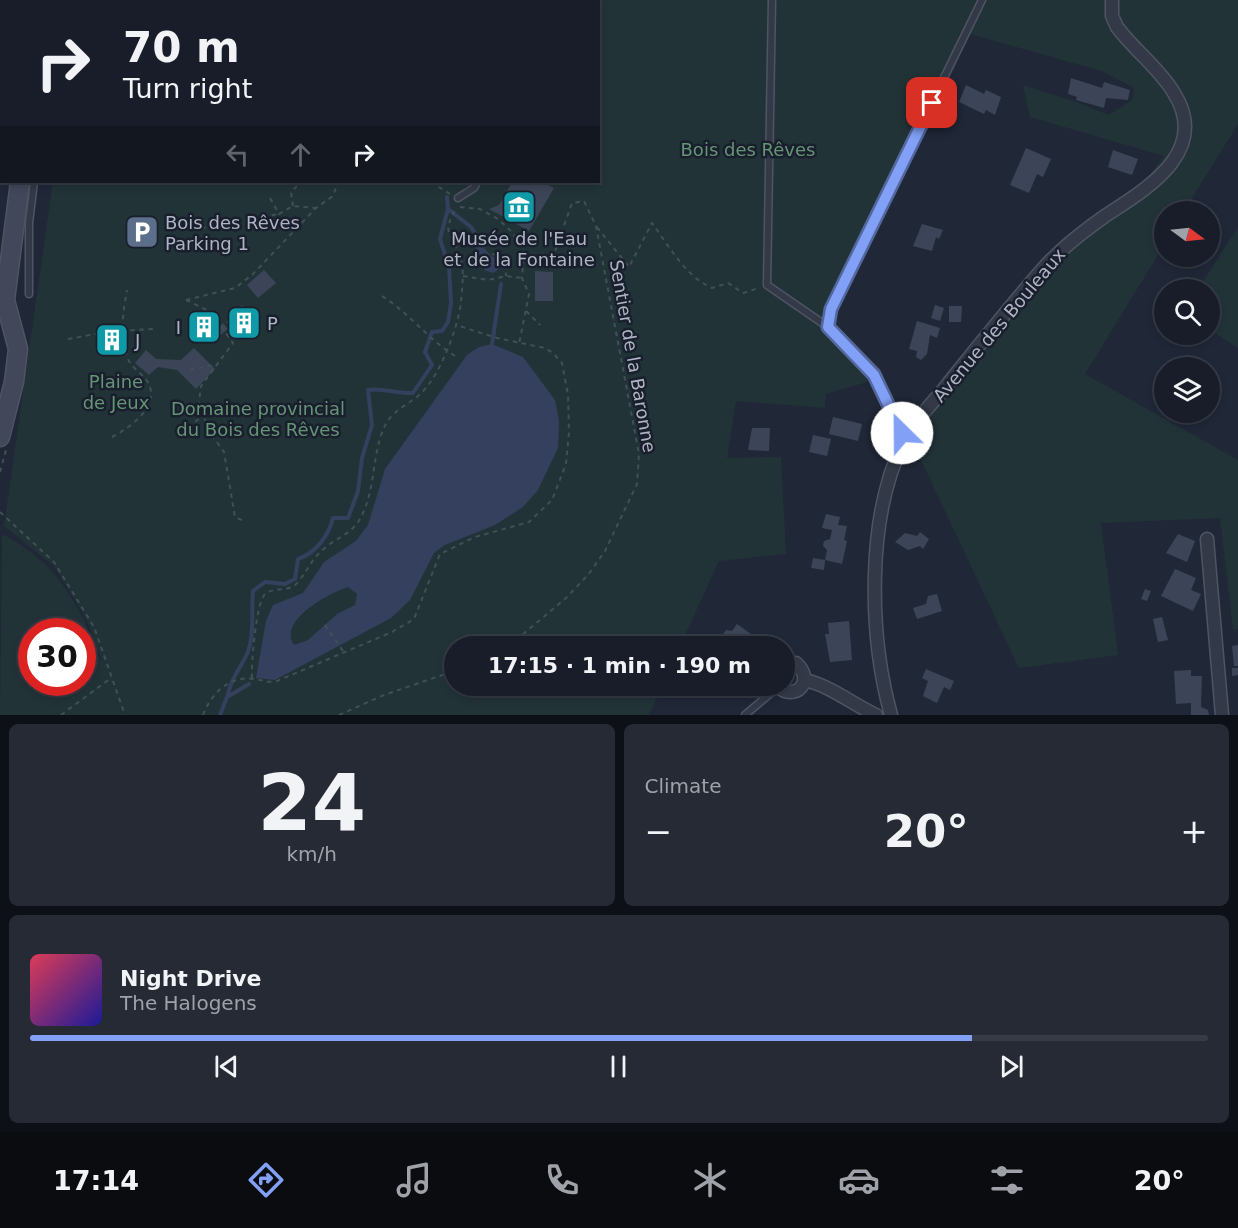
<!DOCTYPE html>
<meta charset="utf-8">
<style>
body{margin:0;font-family:"DejaVu Sans",sans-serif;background:#252a35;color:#f1f3f6;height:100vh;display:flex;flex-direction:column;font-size:22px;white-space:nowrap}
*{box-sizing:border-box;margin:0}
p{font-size:20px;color:#9fa2a8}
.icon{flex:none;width:33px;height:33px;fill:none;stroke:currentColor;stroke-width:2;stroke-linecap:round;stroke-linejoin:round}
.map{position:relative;height:715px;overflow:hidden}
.details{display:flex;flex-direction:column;gap:9px;padding:9px;background:#0d1017;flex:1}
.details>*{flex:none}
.banner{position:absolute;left:0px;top:0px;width:600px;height:183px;box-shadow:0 3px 9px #0003,0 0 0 2px #363b46;background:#181d29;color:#f1f3f6;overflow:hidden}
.needle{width:39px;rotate:105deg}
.buttons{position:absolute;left:1154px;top:201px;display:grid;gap:12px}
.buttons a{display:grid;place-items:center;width:66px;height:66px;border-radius:50%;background:#181d29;box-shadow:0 3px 9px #0003,0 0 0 2px #363b46;font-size:30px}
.speed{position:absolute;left:18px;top:618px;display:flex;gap:12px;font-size:30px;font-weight:700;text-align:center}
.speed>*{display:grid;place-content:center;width:78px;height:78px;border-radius:50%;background:#181d29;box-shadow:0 3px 9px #0003,0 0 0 2px #363b46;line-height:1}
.speed .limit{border:9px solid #d22;background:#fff;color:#111}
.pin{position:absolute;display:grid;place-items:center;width:51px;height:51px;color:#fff;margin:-26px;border-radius:12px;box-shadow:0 3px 9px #0006}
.me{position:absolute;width:66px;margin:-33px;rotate:337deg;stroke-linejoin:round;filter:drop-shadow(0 0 4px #0008)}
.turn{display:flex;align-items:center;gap:21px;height:126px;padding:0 24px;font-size:27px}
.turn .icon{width:78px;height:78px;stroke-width:2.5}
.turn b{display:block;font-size:42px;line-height:51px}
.lanes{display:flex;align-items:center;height:57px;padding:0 24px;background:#0003;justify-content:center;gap:30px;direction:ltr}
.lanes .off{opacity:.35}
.big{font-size:45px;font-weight:600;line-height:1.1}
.details .card{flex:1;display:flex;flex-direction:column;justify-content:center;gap:9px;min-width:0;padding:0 21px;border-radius:9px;background:#252a35}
.details .dial{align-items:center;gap:0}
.dial b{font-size:78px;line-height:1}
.song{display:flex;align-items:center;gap:18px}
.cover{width:72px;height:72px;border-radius:9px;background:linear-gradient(135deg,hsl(350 70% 55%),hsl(240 70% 35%))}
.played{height:6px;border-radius:3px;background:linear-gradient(90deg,#81a0f6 80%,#363b46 80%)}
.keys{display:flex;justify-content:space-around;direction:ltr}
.heat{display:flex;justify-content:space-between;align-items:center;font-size:33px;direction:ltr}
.details .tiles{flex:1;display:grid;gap:9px;grid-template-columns:1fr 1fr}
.card:last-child{grid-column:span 2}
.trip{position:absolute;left:444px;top:636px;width:351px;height:60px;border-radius:30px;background:#181d29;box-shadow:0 3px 9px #0003,0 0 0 2px #363b46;font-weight:600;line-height:60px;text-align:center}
.menu{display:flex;height:96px;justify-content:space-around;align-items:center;background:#0a0c10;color:#9fa2a8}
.menu .icon{width:42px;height:42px}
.menu .selected{color:#81a0f6}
.menu b{font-size:27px;color:#f1f3f6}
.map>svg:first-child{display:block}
.green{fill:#223338;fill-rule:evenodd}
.water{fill:#34405e;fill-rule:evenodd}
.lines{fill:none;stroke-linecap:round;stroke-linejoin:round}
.stream{stroke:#34405e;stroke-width:4}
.building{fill:#3c4557}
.lane-casing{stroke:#4e5462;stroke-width:9}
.street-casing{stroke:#4e5462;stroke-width:15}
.secondary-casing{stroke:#4e5462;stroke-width:21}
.path{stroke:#405055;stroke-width:2;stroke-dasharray:4.5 4.5;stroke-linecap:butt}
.lane{stroke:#343947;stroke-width:6}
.street{stroke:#343947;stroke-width:12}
.secondary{stroke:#42485a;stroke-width:18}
.rail-casing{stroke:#565d6e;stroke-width:6}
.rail{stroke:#191f2c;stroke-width:4;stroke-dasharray:11;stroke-linecap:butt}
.route-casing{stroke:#5468a0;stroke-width:15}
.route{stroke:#81a0f6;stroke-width:10}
.labels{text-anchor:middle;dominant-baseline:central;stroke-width:5;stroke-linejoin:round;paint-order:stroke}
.park-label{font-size:18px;fill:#669476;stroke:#191f2c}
.poi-label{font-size:18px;fill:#aeb4c4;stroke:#191f2c;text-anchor:start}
.street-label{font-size:18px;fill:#aeb4c4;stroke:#191f2c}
</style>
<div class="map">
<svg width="1238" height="715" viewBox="0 0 1238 715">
<rect width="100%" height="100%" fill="#202737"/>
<path class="green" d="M 159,0 L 1238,0 L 1238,124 L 1184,211 L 1164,212 L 1164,245 L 1085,374 L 1238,460 L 1238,629 L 1233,630 L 1220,518 L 1101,523 L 1118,655 L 1019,668 L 912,441 L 907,426 L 1022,282 L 1063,237 L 1141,187 L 1164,156 L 1030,117 L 1023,85 L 1073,101 L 1109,115 L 1132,100 L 1134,88 L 1102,71 L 970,34 L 836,308 L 833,324 L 881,378 L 826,394 L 825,408 L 736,401 L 727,458 L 781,457 L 786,554 L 719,561 L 680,646 L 454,646 L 454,686 L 662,686 L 649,715 L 0,715 L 2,534 C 42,555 63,579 84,620 C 90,633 94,651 102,662 L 87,620 L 54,566 L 4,526 L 53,182 L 598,182 L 598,2 L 156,1 ZM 32,632 L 82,632 L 82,682 L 32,682 Z
M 1238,227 L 1238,348 L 1209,329 L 1209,290 L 1198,289 Z"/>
<path class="water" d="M 473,235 L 491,256 L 498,259 L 502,267 L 493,273 L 484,270 L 484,261 L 479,259 Z
M 492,344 L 523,357 L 555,400 L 559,421 L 558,448 L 538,490 L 523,507 L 495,525 L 445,545 L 434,553 L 410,600 L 391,618 L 275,680 L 256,678 L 266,621 L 273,605 L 303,593 L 324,562 L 356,541 L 368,525 L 385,469 L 467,355 L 479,347 ZM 348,587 L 357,594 L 355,605 L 337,614 L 308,640 L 294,645 C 277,621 329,593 348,587 Z"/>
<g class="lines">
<path class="stream" d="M 427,2 L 427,0
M 447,197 L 448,209 L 471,227 L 483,247
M 492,344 L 501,284
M 227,697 C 232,676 239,671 247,654 C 255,635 251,611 253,591 L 265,582 L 285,584 L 295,579 L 298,559 C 316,553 329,535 333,518 L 348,518 L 358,491 L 362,458 L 372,425 L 368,390 C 380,387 397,394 413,393 L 432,365 L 425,352 L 432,332 L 442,331 L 448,322 L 451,303 L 449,267 L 440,239 L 448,209
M 220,715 L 227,697 L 249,684"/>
</g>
<path class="building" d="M 1071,78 L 1102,88 L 1104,82 L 1130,90 L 1128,100 L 1106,98 L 1104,108 L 1076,100 L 1077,97 L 1068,94 Z
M 966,85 L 984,94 L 986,90 L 1001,97 L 995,115 L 986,110 L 984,114 L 959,102 Z
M 1026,148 L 1051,159 L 1043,177 L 1037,174 L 1029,193 L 1010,185 Z
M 1113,150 L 1138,159 L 1132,175 L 1108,167 Z
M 512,182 L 542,182 L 554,188 L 529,231 L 489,209 L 499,205 Z
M 922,224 L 943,230 L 939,239 L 936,237 L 932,251 L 913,246 Z
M 264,270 L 276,283 L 258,298 L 247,285 Z
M 535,271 L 553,272 L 553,301 L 535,301 Z
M 242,305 L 261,324 L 246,340 L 226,322 Z
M 935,305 L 944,308 L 940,321 L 931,318 Z
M 949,306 L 962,306 L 961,322 L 949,322 Z
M 204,314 L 217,329 L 223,323 L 228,329 L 218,337 L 211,329 L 201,338 L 191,326 Z
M 917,321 L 940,328 L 937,338 L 930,335 L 927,354 L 921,360 L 916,357 L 917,351 L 909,349 Z
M 105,335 L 119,336 L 118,345 L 105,343 Z
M 194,348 L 215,369 L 196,389 L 177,370 L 158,367 L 149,375 L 135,363 L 146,350 L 156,359 L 181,360 Z
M 833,417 L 862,424 L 858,441 L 829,434 Z
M 752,428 L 770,428 L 769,451 L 748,450 Z
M 813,435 L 831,439 L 827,456 L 809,452 Z
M 826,514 L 840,517 L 838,525 L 847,526 L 844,540 L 847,541 L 842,564 L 825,560 L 827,550 L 823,546 L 824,541 L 830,539 L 832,530 L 822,528 Z
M 920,532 L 929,539 L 923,549 L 920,546 L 908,550 L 895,542 L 905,533 L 917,536 Z
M 1178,534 L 1195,541 L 1187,562 L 1166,553 Z
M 813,558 L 825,560 L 824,570 L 811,568 Z
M 1175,569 L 1196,578 L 1191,590 L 1201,594 L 1193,611 L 1161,596 Z
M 1145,589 L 1151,591 L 1147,601 L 1141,599 Z
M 937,594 L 942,611 L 917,619 L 913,608 L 926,604 L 928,596 Z
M 1162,617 L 1168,640 L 1158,642 L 1153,619 Z
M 849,621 L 852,660 L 830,662 L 825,634 L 829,634 L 828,623 Z
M 737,624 L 758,639 L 752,646 L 722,646 L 727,640 L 723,634 L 726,630 L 732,631 Z
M 1238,645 L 1238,666 L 1234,666 L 1232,646 Z
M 1232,668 L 1238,668 L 1238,675 L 1232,676 Z
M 926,669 L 954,681 L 950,690 L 944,687 L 937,703 L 923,696 L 928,681 L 922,678 Z
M 1191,670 L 1191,676 L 1202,676 L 1201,707 L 1208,710 L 1209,715 L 1191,715 L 1191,703 L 1176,704 L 1174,671 Z"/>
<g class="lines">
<defs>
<path id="lane" d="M 196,0 L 198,2
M 259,0 L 259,2
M 772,0 L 767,285 L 828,327 L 831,309 L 982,0
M 137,2 L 141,0
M 214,2 L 220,2
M 328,2 L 330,0
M 463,2 L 463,0
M 458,198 L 474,188 L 477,182
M 29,294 L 29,223 L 34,182
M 745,715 L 778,687"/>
<path id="street" d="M 828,327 L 874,374 L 904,440
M 1207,539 L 1222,715
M 805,680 C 831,686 852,704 876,715
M 777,686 C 795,703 816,681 796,663 L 784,663
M 891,715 C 869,635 866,519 903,443 C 913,422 933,403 947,385 C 980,344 1013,302 1048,263 C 1066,245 1085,230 1105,216 C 1146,189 1211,152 1174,93 C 1159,68 1134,50 1117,27 L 1112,16 L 1112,0"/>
<path id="secondary" d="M 0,5 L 2,8
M 0,437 L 14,382 L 18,349 L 5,300 L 20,182"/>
</defs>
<use href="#lane" class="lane-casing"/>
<use href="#street" class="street-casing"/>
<use href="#secondary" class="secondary-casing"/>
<path class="path" d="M 431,182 L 450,194
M 273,184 L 276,182
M 270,198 L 279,214 L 293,206 L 315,208
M 293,206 L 291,192 L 301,182
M 460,207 L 480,209 L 498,219 L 512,232 L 524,252 L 522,278 L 529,294 L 519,344
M 597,227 L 629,267 L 652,223 C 669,246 685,276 712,288 L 728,283 L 743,293 L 759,288
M 192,230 L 279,214
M 492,254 L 501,256 L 505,263 L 506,276
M 463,276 L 488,280 L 506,276 L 522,278
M 382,296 C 409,313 428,339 455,356
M 186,300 L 211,312 L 233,343 L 201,386 L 199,402 L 209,431 L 224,452 L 235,517 L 244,521
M 186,300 L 235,288 L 252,275 L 316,208 L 333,196 L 338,182
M 526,311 L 540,325
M 68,339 L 113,331 L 155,329
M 190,370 L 214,365
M 188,427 L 203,416
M 112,437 C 129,428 159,408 149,384 C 144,374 132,369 128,359 C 119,338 123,312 127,290
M 0,472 L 6,450
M 0,512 L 54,562 L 94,627 L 125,715
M 325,625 L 343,651
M 509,646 L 566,598 L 588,575 L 605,551 L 637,484 L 639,454 L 596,226 L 584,201 L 572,203 L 554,254 L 523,255
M 252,678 C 251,665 256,603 265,594 C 275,586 290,593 298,582 C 309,569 311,559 326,547 C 337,538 350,534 358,522 C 376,494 371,460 383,430 C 390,412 404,407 418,396 C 439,379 458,328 461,302 C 462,288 465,270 460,257 C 452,232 440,235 457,207
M 61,715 L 111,678
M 203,715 C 211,694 229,675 254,679 C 263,680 267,683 277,681 L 392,632 L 414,619 L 440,554 L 475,537 L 529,522 L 552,500 L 566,464 L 569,432 L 568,395 L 562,363 L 553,353 L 545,348 L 497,338 L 456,325
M 339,715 L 384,695 L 454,671"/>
<use href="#lane" class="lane"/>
<use href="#street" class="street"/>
<use href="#secondary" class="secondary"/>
<defs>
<path id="rail" d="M 22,2 L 24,0
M 38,2 L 40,0
M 66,2 L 69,0
M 0,14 L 2,13
M 0,40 L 2,39"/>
</defs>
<use href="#rail" class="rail-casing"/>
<use href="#rail" class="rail"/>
</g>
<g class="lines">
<defs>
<path id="route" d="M 902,433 L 874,375 L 828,327 L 831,309 L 932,103"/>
</defs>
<use href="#route" class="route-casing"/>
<use href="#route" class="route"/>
</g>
<defs>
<symbol id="museum-square" viewBox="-11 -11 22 22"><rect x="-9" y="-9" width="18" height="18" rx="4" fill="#0f9aa8" stroke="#191f2c"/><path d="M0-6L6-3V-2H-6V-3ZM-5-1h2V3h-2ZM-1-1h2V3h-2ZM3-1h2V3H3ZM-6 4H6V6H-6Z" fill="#fff"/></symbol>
<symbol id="parking-square" viewBox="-11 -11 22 22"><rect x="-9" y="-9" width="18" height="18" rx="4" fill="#5c6f8a" stroke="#191f2c"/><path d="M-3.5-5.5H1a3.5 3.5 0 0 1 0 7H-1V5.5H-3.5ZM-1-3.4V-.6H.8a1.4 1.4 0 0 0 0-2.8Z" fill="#fff"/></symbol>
<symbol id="building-square" viewBox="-11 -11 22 22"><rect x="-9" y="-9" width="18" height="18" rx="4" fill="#0f9aa8" stroke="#191f2c"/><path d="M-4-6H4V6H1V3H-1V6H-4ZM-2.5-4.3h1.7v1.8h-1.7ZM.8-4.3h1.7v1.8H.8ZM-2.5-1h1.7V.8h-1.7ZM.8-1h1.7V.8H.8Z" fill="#fff"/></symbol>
</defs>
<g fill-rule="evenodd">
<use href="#museum-square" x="500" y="188" width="38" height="38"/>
<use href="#parking-square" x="123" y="213" width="38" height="38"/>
<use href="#building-square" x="225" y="304" width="38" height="38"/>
<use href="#building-square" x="185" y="308" width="38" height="38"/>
<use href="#building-square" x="93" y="321" width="38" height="38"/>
</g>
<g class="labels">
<g class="park-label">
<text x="748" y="149">Bois des Rêves</text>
<text x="116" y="381">Plaine<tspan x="116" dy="21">de Jeux</tspan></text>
<text x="258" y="408">Domaine provincial<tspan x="258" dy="21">du Bois des Rêves</tspan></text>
</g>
<g class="poi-label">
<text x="165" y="222">Bois des Rêves<tspan x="165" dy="21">Parking 1</tspan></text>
<text x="519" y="238" text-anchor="middle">Musée de l'Eau<tspan x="519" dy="21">et de la Fontaine</tspan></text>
<text x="267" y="323">P</text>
<text x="181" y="327" text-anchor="end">I</text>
<text x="135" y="340">J</text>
</g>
<g class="street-label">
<text transform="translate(999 325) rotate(-50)">Avenue des Bouleaux</text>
<text transform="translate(633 356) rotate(80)">Sentier de la Baronne</text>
</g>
</g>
</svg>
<div class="buttons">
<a><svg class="needle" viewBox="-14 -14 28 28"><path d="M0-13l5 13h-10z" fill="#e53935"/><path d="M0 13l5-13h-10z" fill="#9fa2a8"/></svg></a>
<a><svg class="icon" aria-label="search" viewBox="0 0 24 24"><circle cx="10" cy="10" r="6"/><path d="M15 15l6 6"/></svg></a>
<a><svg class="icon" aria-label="layers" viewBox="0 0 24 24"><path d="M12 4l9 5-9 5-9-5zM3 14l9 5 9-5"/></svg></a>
</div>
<div class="speed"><div class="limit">30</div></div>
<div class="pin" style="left:932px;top:103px;background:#d93025"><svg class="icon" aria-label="arrive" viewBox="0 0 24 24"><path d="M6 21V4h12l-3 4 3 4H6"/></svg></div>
<svg class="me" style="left:902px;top:433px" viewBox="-20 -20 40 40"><circle r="19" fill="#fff"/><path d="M0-13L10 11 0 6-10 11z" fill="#81a0f6"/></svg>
<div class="trip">17:15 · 1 min · 190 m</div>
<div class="banner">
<div class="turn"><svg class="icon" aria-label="right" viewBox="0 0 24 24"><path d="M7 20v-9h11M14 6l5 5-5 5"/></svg><div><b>70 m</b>Turn right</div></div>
<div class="lanes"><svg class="icon off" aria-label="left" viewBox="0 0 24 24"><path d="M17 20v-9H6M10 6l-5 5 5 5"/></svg><svg class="icon off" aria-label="ahead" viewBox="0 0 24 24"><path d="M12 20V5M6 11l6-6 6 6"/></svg><svg class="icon" aria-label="right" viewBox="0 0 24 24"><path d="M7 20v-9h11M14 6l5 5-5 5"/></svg></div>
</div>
</div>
<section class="details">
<div class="tiles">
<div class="card dial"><b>24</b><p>km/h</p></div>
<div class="card"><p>Climate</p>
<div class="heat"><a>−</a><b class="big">20°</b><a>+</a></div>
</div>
<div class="card">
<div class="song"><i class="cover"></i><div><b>Night Drive</b><p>The Halogens</p></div></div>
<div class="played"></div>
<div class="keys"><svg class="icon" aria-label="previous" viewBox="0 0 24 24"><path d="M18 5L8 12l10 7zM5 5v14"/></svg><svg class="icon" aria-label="pause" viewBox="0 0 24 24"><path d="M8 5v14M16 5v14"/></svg><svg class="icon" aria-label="next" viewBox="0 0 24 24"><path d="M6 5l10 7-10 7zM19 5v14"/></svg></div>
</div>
</div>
</section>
<nav class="menu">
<b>17:14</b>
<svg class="icon selected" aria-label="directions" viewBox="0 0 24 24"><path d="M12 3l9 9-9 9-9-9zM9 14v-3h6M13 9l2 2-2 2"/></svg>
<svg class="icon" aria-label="music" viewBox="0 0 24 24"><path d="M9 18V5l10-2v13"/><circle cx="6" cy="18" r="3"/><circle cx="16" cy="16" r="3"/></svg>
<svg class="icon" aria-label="phone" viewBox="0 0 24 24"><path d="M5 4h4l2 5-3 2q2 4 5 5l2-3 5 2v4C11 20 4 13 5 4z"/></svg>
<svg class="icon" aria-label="climate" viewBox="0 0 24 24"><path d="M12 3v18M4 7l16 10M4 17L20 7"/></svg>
<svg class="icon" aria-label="car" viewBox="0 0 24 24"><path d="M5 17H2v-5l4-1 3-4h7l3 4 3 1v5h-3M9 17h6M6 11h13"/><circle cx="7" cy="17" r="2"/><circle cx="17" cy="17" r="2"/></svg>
<svg class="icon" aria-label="filters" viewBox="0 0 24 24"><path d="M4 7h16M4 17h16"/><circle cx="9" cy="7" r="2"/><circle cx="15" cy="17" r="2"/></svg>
<b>20°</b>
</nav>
